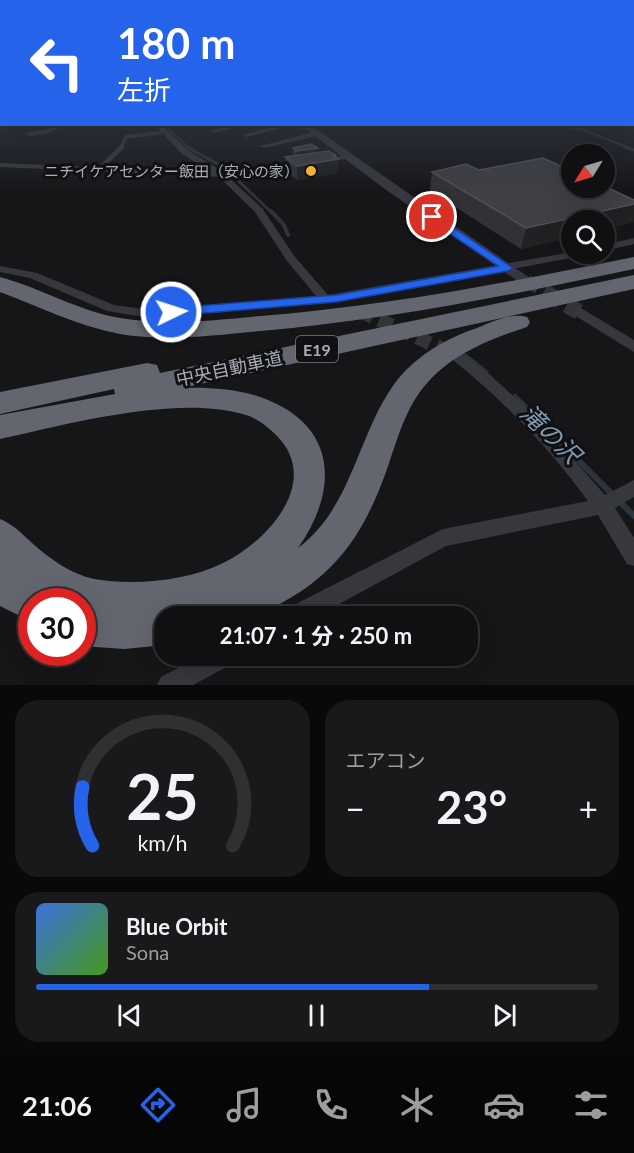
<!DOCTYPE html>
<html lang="ja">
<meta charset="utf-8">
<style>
body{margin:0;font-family:Lato,"Noto Sans JP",sans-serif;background:#19191b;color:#f1f3f6;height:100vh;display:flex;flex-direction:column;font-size:22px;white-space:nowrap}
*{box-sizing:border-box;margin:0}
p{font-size:20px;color:#9c9d9f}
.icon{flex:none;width:33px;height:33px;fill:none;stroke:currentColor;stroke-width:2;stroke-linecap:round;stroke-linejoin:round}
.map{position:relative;height:685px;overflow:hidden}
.drawer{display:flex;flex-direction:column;gap:15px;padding:15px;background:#09090a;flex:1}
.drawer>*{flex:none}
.banner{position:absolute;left:0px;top:0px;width:634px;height:126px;box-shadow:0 6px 24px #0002,0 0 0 2px #303032;background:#2563eb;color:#fff;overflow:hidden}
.needle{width:39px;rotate:233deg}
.tools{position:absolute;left:561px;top:144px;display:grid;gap:12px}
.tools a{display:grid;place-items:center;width:54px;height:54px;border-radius:50%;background:#101012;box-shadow:0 6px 24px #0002,0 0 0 2px #303032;font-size:30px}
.speed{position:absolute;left:18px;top:588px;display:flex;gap:12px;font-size:30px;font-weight:700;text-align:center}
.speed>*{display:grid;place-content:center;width:78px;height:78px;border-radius:50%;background:#101012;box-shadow:0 6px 24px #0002,0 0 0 2px #303032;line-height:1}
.speed .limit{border:9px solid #d22;background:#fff;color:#111}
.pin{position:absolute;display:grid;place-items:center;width:51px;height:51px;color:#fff;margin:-26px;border:3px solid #fff;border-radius:50%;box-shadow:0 2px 6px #0007}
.me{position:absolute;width:66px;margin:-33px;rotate:86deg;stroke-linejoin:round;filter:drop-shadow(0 0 4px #0008)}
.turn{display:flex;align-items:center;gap:21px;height:126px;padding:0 18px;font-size:27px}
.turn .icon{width:78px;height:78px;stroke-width:2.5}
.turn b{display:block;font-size:42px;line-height:51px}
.big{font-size:45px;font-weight:700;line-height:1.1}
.drawer .tile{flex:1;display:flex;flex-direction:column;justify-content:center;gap:9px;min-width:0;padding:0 21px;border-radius:24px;background:#19191b}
.drawer .dial{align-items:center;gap:0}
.dial svg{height:156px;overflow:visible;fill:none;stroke:#303032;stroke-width:7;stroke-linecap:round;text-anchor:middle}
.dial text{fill:#f1f3f6;stroke:none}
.song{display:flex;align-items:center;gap:18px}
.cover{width:72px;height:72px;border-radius:9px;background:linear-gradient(135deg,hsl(220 70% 55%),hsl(100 70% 35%))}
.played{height:6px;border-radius:3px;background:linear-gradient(90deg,#2563eb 70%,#303032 70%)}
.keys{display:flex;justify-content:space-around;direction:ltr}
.heat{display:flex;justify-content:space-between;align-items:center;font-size:33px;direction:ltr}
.drawer .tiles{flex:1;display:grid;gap:15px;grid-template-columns:1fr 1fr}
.tile:last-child{grid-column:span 2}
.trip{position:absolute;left:154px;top:606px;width:324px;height:60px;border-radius:24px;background:#101012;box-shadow:0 6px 24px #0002,0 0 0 2px #303032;font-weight:700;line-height:60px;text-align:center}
.tab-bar{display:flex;height:96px;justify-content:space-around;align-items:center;background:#060607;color:#9c9d9f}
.tab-bar .icon{width:42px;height:42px}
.tab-bar .current{color:#2563eb}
.tab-bar b{font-size:27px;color:#f1f3f6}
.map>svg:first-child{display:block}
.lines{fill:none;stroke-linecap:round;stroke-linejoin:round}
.stream-far4{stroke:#2c353c;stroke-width:2}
.stream-far3{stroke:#2c353c;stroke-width:3}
.stream-far2{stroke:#2c353c;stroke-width:4}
.stream-far1{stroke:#2c353c;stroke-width:4.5}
.stream{stroke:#2c353c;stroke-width:6}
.minor-tunnel{stroke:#333438;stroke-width:14;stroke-dasharray:14 7;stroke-linecap:butt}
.tertiary-tunnel-far1{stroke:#333438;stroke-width:13;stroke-dasharray:13 7;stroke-linecap:butt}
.tertiary-tunnel{stroke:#333438;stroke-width:16;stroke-dasharray:16 8;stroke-linecap:butt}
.service-far1{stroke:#37383d;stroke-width:4}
.service{stroke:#37383d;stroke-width:4.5}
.minor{fill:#37383d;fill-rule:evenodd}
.tertiary{fill:#37383d;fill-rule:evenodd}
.motorway{fill:#63666e;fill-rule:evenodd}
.wall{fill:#323236}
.shaded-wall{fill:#212124}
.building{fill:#3f3f44;stroke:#4f5156;stroke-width:1.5}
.route{fill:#2563eb;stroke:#184099;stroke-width:1.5}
.poi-dot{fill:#f2b134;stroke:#111113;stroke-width:2}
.labels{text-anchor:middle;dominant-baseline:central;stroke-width:6;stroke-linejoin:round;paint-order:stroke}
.far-poi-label{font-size:15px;fill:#a8adb8;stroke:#111113;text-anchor:end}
.shield{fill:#111113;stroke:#7b7e86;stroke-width:1.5}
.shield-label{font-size:16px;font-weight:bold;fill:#a8adb8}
.street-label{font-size:18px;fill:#a8adb8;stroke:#111113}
.near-water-label{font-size:24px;font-style:italic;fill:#7f9bb3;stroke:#111113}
</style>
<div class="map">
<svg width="634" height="685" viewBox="0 0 634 685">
<rect width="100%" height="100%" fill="#161618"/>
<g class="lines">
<path class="stream-far4" d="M 164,124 L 189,148
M 546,124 L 581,129 L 629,148"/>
<path class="stream-far3" d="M 187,147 L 225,168 L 272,213
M 625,147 L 634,150"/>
<path class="stream-far2" d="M 271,211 L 284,225 L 288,235"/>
<path class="stream-far1" d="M 463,354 L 486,372"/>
<path class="stream" d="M 515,397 L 613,495
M 619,501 L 634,516"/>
<path class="minor-tunnel" d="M 360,311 L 451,353"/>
<path class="tertiary-tunnel-far1" d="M 527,281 L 549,294"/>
<path class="tertiary-tunnel" d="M 546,293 L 579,312"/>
<path class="service-far1" d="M 29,134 L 46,132 L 62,124
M 121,148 L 126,137 L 165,132"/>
<path class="service" d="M 99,169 L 122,147"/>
<path class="minor" d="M 154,124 L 161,124 L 188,150 L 223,172 L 349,155 L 349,159 L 346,159 L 228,177 L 262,208 L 295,257 L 328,295 L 572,252 L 572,254 L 581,254 L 576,257 L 336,302 L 150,318 L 107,311 L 30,278 L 0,272 L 0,266 L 37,273 L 114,305 L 150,310 L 316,296 L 287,261 L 255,212 L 219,177 L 0,167 L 0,163 L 211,172 L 182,154 Z
M 233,124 L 246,124 L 215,133 L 211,131 Z
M 282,124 L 296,124 L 246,137 L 242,135 Z
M 314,132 L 317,132 L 317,136 L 264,148 L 260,146 Z
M 634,238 L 634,244 L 604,251 L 604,245 Z
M 458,352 L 487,372 L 537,418 L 605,495 L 634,480 L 634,497 L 615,508 L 634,538 L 634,566 L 627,564 L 598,515 L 446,546 L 317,616 L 285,616 L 288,608 L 443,529 L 588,501 C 549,448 504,401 453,360 L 451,357 L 453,354 Z
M 201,656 L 235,656 L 232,664 L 193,685 L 157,685 L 161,677 Z"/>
<path class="tertiary" d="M 299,124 L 309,124 L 534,281 L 527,285 L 522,284 L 382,187 Z
M 579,307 L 634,340 L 634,352 L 574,315 L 571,312 L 574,309 Z"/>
<path class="motorway" d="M 634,257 L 634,269 C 511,295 387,320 261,331 C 215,335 166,342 120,334 C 78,326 40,307 0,292 L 0,277 C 41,288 78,311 120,318 C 167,326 215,320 261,316 C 387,306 511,282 634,257 Z
M 634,275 L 634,289 L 182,388 C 210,387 242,389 268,400 C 339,429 337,493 298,548 C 354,506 357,432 398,379 C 418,355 445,339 474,329 C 490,323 510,312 527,317 L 530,322 L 527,327 C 491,339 454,353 428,382 C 405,407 397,441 386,472 C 365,530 339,571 285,601 C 276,606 266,612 256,616 C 241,621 185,616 165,616 L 165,645 L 124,649 L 82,646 L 82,602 L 32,602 L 32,622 L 0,606 L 0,519 C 14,525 21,533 32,543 C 50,559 71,574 94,579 C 134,586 187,581 223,563 C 267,542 323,481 276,435 C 268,427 257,418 246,415 C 178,394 69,424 0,439 L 0,415 L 115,394 L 114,389 L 0,414 L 0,392 L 147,363 L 157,365 L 160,373 Z"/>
</g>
<path class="wall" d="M 293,148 L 318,148 L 318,152 L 336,155 L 336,158 L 338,159 L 337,173 L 297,180 L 286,170 L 285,157 L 293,156 Z
M 432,172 L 634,200 L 634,220 L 633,222 L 604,229 L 604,220 L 572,220 L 572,237 L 521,249 L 430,191 Z"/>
<path class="shaded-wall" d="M 318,148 L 318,157 L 297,160 L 296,151 Z
M 336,155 L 336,159 L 338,159 L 337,173 L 297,180 L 297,166 Z
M 634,204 L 634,220 L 633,222 L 604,229 L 604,220 L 572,220 L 572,237 L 521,249 L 526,228 Z"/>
<path class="building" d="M 311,144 L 318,148 L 296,151 L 293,148 Z
M 329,151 L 336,155 L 333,156 L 338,159 L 297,166 L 285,157 Z
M 543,158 L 572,171 L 572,188 L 604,188 L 604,186 L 634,200 L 634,204 L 526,228 L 432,172 L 466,164 L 479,170 Z"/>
<linearGradient id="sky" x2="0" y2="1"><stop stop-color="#0c0c0d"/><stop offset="0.5" stop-color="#363c48"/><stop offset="1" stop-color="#363c48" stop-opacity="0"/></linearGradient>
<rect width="634" height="192" fill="url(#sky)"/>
<path class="route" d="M 428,215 L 435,215 L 513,268 L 508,271 L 336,302 L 171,316 L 165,312 L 171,308 L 336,295 L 498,266 L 428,219 Z"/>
<circle class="poi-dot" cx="311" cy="171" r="6"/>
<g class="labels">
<g class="far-poi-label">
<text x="299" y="171">ニチイケアセンター飯田（安心の家）</text>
</g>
<rect class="shield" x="296" y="336" width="42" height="26" rx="4.5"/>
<g class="shield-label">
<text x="317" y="349">E19</text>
</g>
<g class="street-label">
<text transform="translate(229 368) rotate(-12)">中央自動車道</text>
</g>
<g class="near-water-label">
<text transform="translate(551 433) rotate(44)">滝の沢</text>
</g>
</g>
</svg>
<div class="tools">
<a><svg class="needle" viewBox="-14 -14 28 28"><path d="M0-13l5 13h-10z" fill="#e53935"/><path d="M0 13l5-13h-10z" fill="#9c9d9f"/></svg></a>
<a><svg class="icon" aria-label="search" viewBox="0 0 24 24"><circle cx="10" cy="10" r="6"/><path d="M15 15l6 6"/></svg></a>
</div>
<div class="speed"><div class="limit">30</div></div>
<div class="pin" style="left:432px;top:217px;background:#d93025"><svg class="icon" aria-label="arrive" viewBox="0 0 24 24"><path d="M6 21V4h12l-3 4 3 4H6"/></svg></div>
<svg class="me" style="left:171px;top:312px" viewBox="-20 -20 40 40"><circle r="17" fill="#2563eb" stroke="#fff" stroke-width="3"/><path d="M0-11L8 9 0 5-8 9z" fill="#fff"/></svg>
<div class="trip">21:07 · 1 分 · 250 m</div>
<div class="banner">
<div class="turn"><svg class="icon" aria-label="left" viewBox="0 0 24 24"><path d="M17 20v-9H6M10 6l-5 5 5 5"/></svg><div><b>180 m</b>左折</div></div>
</div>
</div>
<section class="drawer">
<div class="tiles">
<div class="tile dial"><svg viewBox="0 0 100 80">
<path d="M14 69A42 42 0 1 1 86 69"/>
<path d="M14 69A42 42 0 0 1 9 39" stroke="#2563eb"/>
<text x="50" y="56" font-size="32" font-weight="700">25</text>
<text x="50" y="72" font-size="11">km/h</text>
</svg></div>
<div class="tile"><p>エアコン</p>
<div class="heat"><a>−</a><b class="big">23°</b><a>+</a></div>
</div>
<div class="tile">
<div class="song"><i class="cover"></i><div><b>Blue Orbit</b><p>Sona</p></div></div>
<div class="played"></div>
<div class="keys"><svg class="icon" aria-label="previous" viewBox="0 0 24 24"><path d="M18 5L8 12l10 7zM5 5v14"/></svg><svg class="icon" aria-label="pause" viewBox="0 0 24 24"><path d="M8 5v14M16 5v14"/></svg><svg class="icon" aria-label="next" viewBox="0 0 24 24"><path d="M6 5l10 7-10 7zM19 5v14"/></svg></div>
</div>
</div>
</section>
<nav class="tab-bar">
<b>21:06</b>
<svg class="icon current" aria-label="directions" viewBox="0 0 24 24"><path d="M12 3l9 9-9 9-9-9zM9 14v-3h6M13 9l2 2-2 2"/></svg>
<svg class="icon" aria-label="music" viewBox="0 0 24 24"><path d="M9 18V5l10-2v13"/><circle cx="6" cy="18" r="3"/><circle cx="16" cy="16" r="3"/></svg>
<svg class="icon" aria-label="phone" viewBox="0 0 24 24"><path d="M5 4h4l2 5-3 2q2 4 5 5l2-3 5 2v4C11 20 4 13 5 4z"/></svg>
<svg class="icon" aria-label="climate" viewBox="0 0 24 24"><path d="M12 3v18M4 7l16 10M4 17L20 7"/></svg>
<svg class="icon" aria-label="car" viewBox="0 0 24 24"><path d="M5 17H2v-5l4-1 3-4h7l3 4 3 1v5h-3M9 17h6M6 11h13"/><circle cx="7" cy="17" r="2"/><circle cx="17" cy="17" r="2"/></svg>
<svg class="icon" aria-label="filters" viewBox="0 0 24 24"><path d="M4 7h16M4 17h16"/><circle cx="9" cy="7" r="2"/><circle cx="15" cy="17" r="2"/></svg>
</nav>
